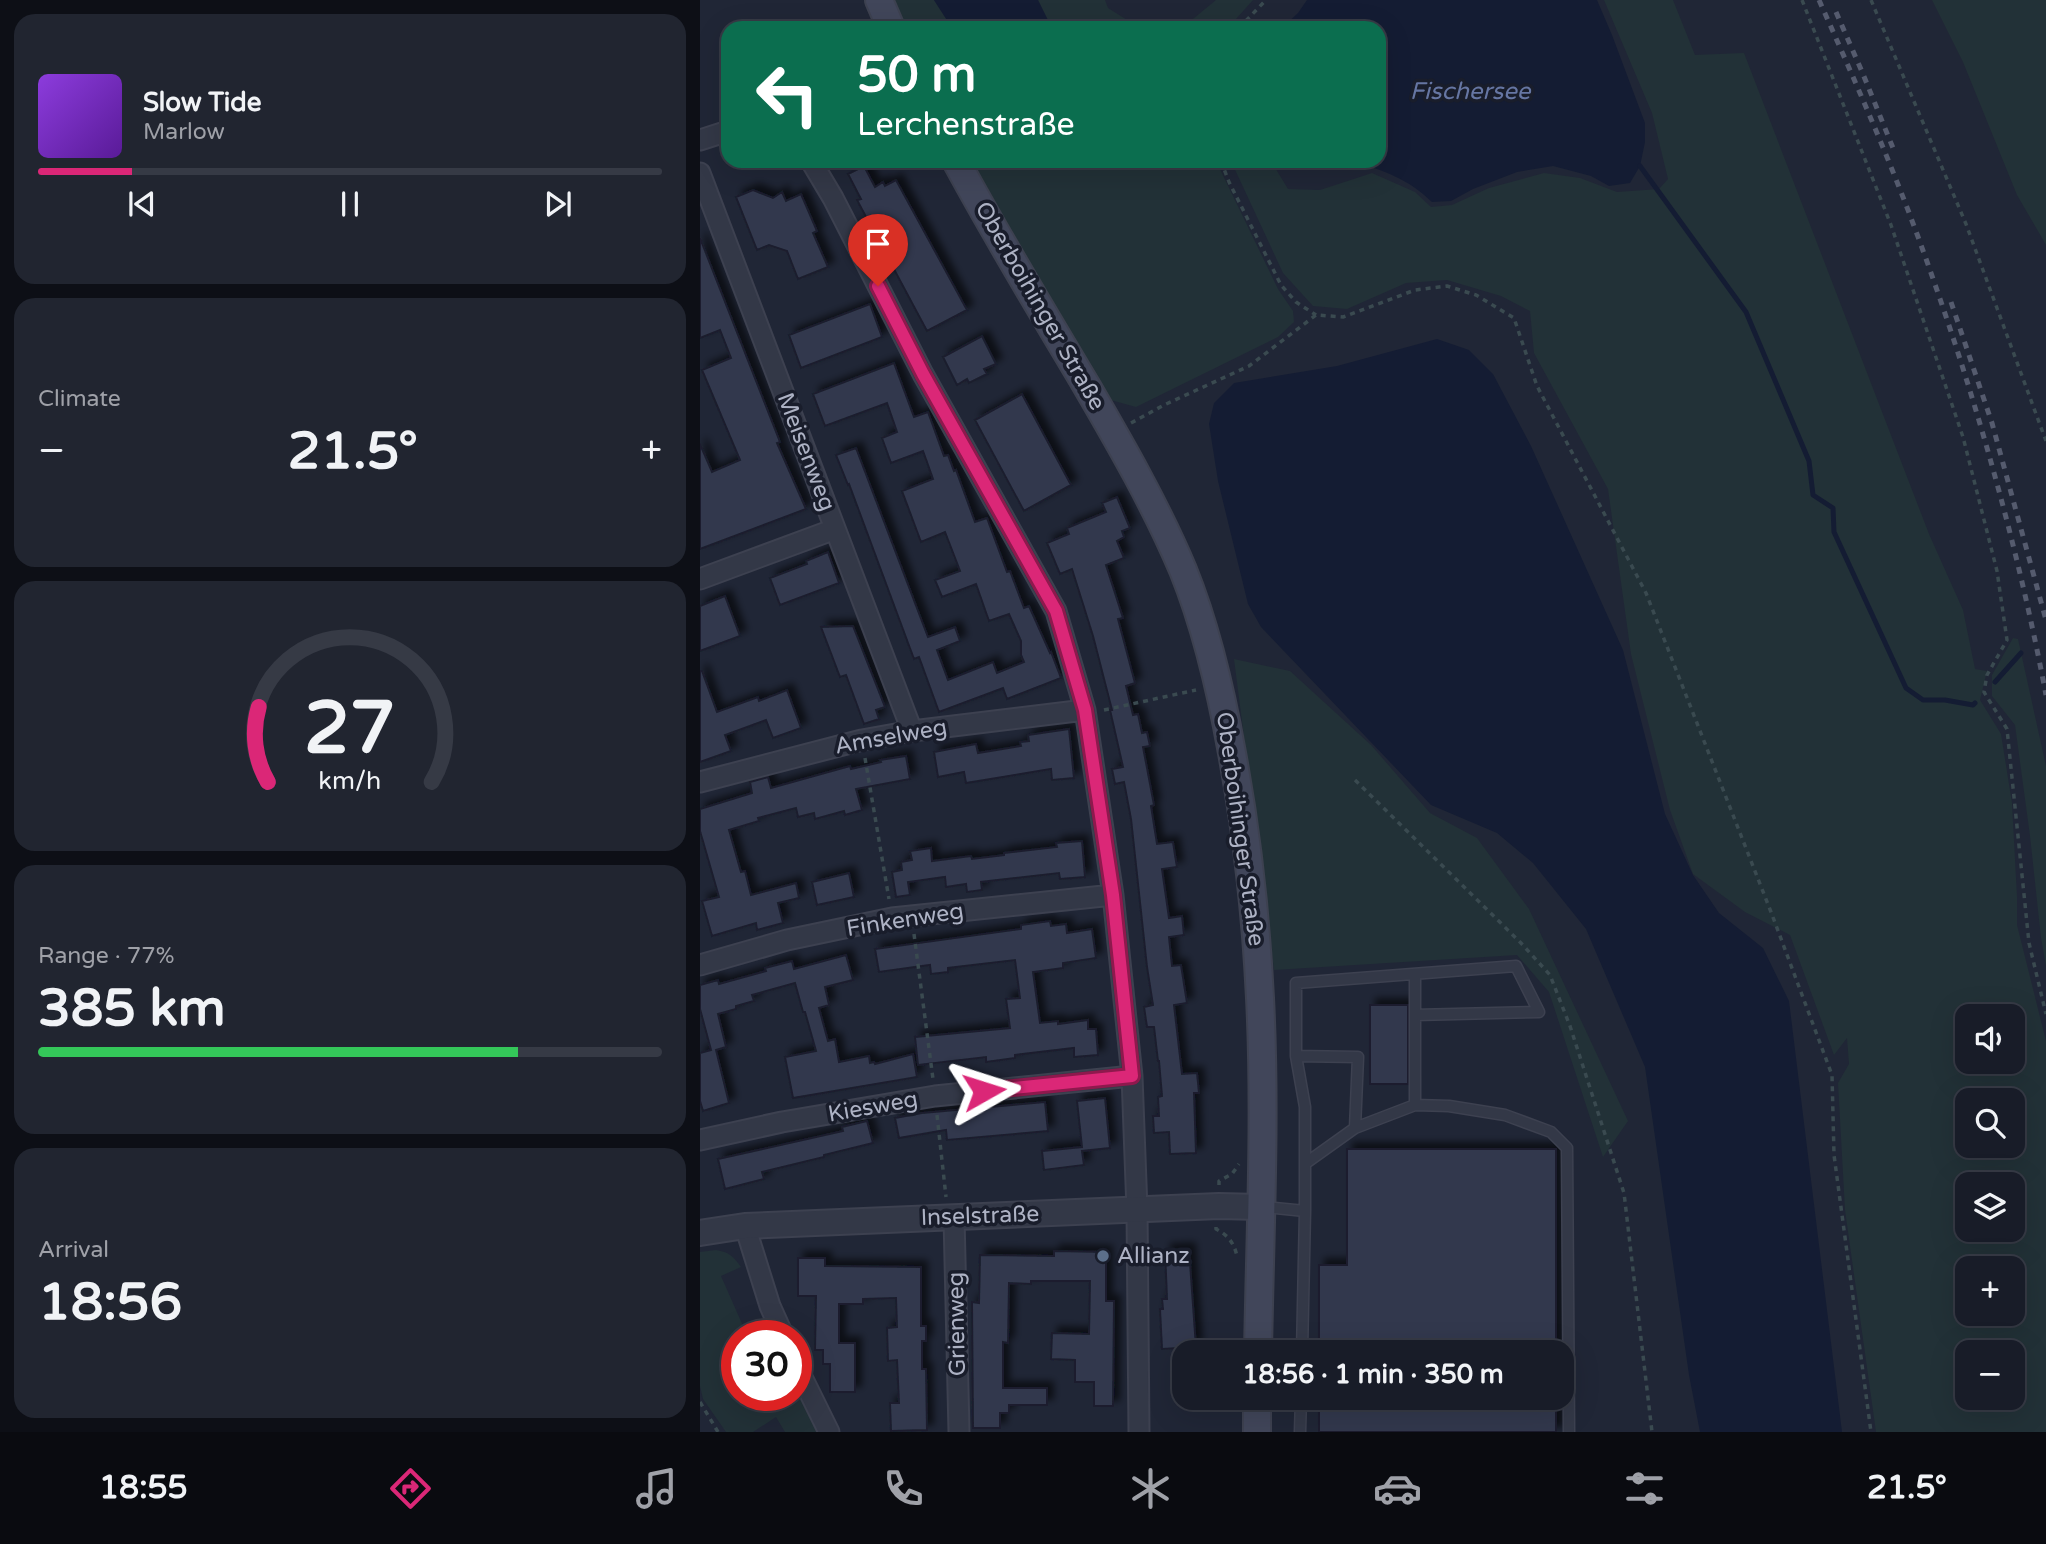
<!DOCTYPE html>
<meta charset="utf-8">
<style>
body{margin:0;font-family:"Varela Round",sans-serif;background:#212530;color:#f1f3f6;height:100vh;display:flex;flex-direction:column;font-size:26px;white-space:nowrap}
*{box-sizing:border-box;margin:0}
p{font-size:23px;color:#9fa1a8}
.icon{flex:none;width:38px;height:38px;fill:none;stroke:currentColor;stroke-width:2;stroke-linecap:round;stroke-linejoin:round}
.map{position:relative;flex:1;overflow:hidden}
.sheet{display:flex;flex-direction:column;gap:14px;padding:14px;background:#0d0f16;width:700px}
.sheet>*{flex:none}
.guide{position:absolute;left:21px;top:21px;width:665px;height:147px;border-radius:21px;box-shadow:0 7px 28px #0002,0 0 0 2px #363a45;background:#0b6e4f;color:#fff;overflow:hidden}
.tools{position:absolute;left:1255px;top:1004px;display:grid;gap:14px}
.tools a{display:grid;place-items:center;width:70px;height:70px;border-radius:14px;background:#181c28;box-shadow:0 7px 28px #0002,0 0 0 2px #363a45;font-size:35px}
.speed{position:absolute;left:21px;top:1320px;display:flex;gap:14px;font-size:35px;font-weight:700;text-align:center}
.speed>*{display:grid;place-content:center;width:91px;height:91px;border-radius:50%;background:#181c28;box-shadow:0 7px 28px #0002,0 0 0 2px #363a45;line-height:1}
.speed .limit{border:10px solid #d22;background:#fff;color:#111}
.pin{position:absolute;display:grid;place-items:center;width:60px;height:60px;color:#fff;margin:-72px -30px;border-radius:50% 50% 50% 0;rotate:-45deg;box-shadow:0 0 7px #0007}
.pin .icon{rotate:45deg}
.me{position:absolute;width:77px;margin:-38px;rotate:84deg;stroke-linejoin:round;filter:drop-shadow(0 0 5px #0008)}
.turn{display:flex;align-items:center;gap:24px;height:147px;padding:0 21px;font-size:32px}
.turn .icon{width:91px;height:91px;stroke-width:2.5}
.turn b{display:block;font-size:49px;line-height:60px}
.big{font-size:52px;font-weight:700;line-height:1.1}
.sheet .widget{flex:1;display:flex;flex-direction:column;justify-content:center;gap:10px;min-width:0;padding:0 24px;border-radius:21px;background:#212530}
.sheet .dial{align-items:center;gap:0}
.dial svg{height:182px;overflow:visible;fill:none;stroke:#363a45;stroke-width:7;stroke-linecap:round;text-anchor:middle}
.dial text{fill:#f1f3f6;stroke:none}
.song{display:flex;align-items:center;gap:21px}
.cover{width:84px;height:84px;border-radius:10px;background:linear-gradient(135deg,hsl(270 70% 55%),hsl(270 70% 35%))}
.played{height:7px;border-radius:4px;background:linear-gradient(90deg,#db2777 15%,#363a45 15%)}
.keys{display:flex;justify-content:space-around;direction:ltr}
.heat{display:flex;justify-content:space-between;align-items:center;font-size:38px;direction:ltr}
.charge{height:10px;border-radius:5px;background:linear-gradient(90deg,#34c759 77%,#363a45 0)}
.trip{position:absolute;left:472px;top:1340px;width:402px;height:70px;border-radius:21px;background:#181c28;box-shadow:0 7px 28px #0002,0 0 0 2px #363a45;font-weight:700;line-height:70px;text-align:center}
.menu{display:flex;height:112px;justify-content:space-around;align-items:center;background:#0a0b10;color:#9fa1a8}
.menu .icon{width:49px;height:49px}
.menu .active{color:#db2777}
.menu b{font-size:32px;color:#f1f3f6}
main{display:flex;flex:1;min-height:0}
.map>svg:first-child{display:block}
.green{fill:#223137;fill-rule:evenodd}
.water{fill:#141c33}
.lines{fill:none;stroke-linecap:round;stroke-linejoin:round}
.stream{stroke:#141c33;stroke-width:5}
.building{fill:#32394d;stroke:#1b1f2d;stroke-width:2;filter:url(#shadow)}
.service-casing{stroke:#3d4150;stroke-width:13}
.minor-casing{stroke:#3d4150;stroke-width:23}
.tertiary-casing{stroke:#3d4150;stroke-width:28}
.secondary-casing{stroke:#3d4150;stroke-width:30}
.path{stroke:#3a4a50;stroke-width:3.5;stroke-dasharray:5 5;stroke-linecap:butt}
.service{stroke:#333847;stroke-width:10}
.minor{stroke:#333847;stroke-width:19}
.tertiary{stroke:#333847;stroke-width:24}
.secondary{stroke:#41465a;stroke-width:26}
.rail{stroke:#555b6e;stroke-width:5;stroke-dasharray:7 7;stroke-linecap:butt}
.route-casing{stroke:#8e194d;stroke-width:18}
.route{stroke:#db2777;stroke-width:12}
.service-dot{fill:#5c6f8a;stroke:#191d2b;stroke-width:2.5}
.labels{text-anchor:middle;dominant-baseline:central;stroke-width:7;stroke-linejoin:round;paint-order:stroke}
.street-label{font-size:23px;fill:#adb2c4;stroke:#191d2b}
.poi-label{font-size:23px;fill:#adb2c4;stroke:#191d2b;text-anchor:start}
.water-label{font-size:24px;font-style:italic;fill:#6676a3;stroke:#191d2b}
</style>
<main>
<section class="sheet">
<div class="widget">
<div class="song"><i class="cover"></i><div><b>Slow Tide</b><p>Marlow</p></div></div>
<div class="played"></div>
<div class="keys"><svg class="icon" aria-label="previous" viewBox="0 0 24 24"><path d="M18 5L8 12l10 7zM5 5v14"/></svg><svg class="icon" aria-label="pause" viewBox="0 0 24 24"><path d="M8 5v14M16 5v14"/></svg><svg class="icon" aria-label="next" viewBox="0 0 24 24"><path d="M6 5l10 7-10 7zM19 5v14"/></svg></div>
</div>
<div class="widget"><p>Climate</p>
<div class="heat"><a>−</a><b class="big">21.5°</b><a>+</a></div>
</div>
<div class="widget dial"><svg viewBox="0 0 100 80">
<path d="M14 69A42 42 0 1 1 86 69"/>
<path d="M14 69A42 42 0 0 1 10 36" stroke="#db2777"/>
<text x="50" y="56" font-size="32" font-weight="700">27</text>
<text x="50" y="72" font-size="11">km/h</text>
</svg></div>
<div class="widget"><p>Range · 77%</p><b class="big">385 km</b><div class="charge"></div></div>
<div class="widget"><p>Arrival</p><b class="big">18:56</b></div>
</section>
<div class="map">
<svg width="1346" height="1432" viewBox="0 0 1346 1432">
<defs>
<filter id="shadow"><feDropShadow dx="6" dy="-6" stdDeviation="3.5" flood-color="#0009"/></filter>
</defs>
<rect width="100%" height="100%" fill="#202636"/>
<path class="green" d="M 193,0 L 234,0 L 252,28 L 206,28 Z
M 338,0 L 405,0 L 408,8 L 440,28 L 347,28 L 349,24 Z
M 516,0 L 553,0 L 528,28 L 482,28 Z
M 904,0 L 973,0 L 995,55 L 1044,53 L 1229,534 L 1263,610 L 1275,669 L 1287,671 L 1280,700 L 1301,734 L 1312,803 L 1317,897 L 1317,925 L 1346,1041 L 1346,1432 L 1176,1432 L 1145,1210 L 1138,1083 L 1149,1064 L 1147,1038 L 1134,1055 L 1090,935 L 1045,912 L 993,874 L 970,810 L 931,654 L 908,489 L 834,353 L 830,311 L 801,296 L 747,280 L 706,283 L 647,309 L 613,306 L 583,273 L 531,161 L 571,161 L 588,189 L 620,190 L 672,173 L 715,192 L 731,207 L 752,205 L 789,188 L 844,173 L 880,178 L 917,192 L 959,189 L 968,179 L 952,113 ZM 1267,1017 L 1312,1017 L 1312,1062 L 1267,1062 ZM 1267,1101 L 1312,1101 L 1312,1146 L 1267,1146 ZM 1267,1185 L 1312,1185 L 1312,1230 L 1267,1230 ZM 1267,1269 L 1312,1269 L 1312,1314 L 1267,1314 ZM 1267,1353 L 1312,1353 L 1312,1398 L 1267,1398 Z
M 1232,0 L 1346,0 L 1346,245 L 1317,195 L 1263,62 Z
M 272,161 L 516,161 L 578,289 L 593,311 L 594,322 L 578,337 L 436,407 L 407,399 Z
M 1313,638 L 1318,639 L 1346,766 L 1346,966 L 1341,938 L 1330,836 L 1315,725 L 1292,696 L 1292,675 Z
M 534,659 L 590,671 L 671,745 L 730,813 L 777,838 L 829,909 L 928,1121 L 903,1157 L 849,992 L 817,955 L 574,970 Z
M 16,1250 C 29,1252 34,1257 41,1267 L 21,1276 L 47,1335 L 37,1335 L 37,1395 L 96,1395 L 96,1388 L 120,1432 L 85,1432 L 76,1417 L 53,1432 L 26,1432 L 3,1399 L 0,1386 L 0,1252 Z"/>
<path class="water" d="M 234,0 L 338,0 L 350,24 L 347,28 L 252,28 Z
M 607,0 L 897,0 L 912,35 L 945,123 L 945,142 L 940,166 L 930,183 L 909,186 L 891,176 L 853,166 L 817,172 L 773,189 L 751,201 L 732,202 C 707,178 686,172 654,161 L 679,161 L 679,28 L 582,28 L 598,13 Z
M 737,339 L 769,350 L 793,374 L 831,446 L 923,650 L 965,814 L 993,875 L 1019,913 L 1063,948 L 1089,1001 L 1142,1432 L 1000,1432 L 989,1375 L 945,1067 L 886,929 L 833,863 L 797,833 L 731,805 L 561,627 L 548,604 L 518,481 L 509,424 L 514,403 L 534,383 L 637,366 Z"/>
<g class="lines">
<path class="stream" d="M 940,166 L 1046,312 L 1109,461 L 1113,495 L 1133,508 L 1134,532 L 1206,688 L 1223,700 L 1245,700 L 1273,705 L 1275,703
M 1295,682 L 1321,653"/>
</g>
<path class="building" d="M 164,166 L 175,187 L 183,182 L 185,186 L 196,180 L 267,310 L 227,331 L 157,200 L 161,199 L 148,174 Z
M 53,190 L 73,198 L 82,192 L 86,201 L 101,194 L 117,231 L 113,233 L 128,267 L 98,279 L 87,251 L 69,245 L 57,250 L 36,197 Z
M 0,238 L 80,442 L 77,443 L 106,509 L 0,549 L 0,444 L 12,472 L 40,460 L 2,370 L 31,358 L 20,330 L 0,338 Z
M 170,304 L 182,337 L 101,368 L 89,335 Z
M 282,336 L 296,364 L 284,369 L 287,374 L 269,383 L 267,379 L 257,385 L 243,357 Z
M 194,363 L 214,417 L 228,412 L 244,456 L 248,455 L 254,471 L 256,470 L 275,522 L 287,518 L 307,572 L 310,571 L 324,608 L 329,606 L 350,653 L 351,652 L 361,678 L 307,699 L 303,688 L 239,712 L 219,657 L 214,659 L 149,484 L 148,485 L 136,455 L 156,448 L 228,637 L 255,627 L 260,641 L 237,650 L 248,680 L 293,662 L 297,673 L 324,662 L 321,655 L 321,641 L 309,614 L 289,621 L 276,584 L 242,597 L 235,580 L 260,571 L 245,532 L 221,542 L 202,491 L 233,479 L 223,451 L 191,463 L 182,438 L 197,432 L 187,403 L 125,426 L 113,394 Z
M 322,394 L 371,485 L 324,511 L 275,420 Z
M 417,497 L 430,528 L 422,531 L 424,537 L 417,541 L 424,558 L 406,565 L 423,618 L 418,619 L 435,683 L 426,686 L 433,715 L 438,714 L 442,733 L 447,732 L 450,746 L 443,747 L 454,805 L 451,806 L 457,844 L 473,842 L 475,855 L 477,867 L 462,869 L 469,918 L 482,916 L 484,935 L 469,937 L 472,966 L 481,965 L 487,1003 L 474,1005 L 482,1074 L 497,1073 L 499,1093 L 494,1093 L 496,1153 L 470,1154 L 469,1132 L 454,1133 L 453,1116 L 459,1116 L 458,1097 L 462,1096 L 459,1061 L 458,1061 L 454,1027 L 447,1027 L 444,1007 L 453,1005 L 447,967 L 431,819 L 424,782 L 415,784 L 412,769 L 423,767 L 410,710 L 412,710 L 393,636 L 372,569 L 360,574 L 347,543 L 369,534 L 367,528 L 406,512 L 402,503 Z
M 128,552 L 139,583 L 80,605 L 70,578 L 107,564 L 106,561 Z
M 25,596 L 40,636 L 0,651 L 0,606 Z
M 153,626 L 185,707 L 176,710 L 179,719 L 164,724 L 146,675 L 140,677 L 121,627 Z
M 0,671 L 2,671 L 17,712 L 58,697 L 59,701 L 87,690 L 101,728 L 73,738 L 66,720 L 25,735 L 31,751 L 0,762 Z
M 369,729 L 374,778 L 352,780 L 351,769 L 266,783 L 264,772 L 238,777 L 234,752 L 276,744 L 278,753 L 321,746 L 320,742 L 329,741 L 328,735 Z
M 206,756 L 210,779 L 156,789 L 162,810 L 145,815 L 144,811 L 115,819 L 114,813 L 98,817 L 96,808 L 58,818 L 59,821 L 29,830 L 41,872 L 45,871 L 51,895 L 96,883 L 99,898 L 78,903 L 83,923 L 57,930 L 56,923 L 12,936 L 2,901 L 19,897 L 0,831 L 0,809 L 52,793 L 50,782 L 68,777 L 71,788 L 150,766 L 151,769 L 181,762 L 180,760 Z
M 382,841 L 385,877 L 360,879 L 359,873 L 281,882 L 282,890 L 267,892 L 266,884 L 246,887 L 245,877 L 208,882 L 210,895 L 196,897 L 192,872 L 202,870 L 201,862 L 212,860 L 210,851 L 231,848 L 232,861 L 271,856 L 272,859 L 304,855 L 304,853 L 357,847 L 356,843 Z
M 149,873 L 154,897 L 117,905 L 112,882 Z
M 350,921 L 351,926 L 366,924 L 367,933 L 392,929 L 396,958 L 363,963 L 363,968 L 333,972 L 340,1023 L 358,1021 L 358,1024 L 388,1020 L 388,1029 L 396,1029 L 398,1055 L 374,1057 L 374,1048 L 315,1055 L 315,1058 L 286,1062 L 286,1057 L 218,1065 L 215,1037 L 310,1028 L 306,999 L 320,998 L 315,960 L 248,968 L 248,972 L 231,974 L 230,965 L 179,972 L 175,949 L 321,929 L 321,925 Z
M 146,955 L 153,980 L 125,987 L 129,1005 L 119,1008 L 128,1041 L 135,1039 L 139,1062 L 169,1056 L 170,1063 L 174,1062 L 175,1064 L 213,1054 L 217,1077 L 93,1098 L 85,1057 L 116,1051 L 105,1012 L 103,1012 L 95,983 L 52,995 L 54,1001 L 36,1006 L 36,1009 L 18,1014 L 26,1047 L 16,1050 L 29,1103 L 3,1111 L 0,1101 L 0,1053 L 11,1050 L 0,1009 L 0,985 L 18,980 L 19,984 L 66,971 L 65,968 L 92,961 L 94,969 Z
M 670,1005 L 708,1005 L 708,1084 L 670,1084 Z
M 405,1098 L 410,1148 L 382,1151 L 384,1165 L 344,1170 L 342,1151 L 382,1147 L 377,1101 Z
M 345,1102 L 348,1131 L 247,1140 L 246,1130 L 199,1138 L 195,1118 L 222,1113 Z
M 167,1121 L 173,1143 L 124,1155 L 124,1157 L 62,1172 L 64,1179 L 25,1189 L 18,1159 L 143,1131 L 142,1127 Z
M 647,1149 L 856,1149 L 856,1353 L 619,1353 L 619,1265 L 647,1265 Z
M 489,1249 L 496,1347 L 462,1349 L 460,1309 L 463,1309 L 462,1299 L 467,1299 L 465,1250 Z
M 354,1251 L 406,1252 L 406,1301 L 414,1301 L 413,1406 L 394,1406 L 394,1382 L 375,1382 L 375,1360 L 351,1359 L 352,1333 L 389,1334 L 390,1281 L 331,1281 L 331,1284 L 309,1283 L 308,1343 L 303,1342 L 303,1388 L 347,1388 L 347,1405 L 309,1405 L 309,1413 L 300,1413 L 300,1428 L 273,1428 L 272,1302 L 279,1303 L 280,1255 L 354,1256 Z
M 98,1258 L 125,1258 L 125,1266 L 221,1267 L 221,1326 L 226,1326 L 226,1341 L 222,1341 L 222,1369 L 226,1369 L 227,1430 L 191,1431 L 190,1403 L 199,1403 L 197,1360 L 188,1361 L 187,1328 L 197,1327 L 196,1298 L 163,1299 L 163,1304 L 139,1304 L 139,1343 L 155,1343 L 155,1392 L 130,1392 L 130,1364 L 123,1364 L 123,1350 L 115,1350 L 116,1296 L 98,1296 Z
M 619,1398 L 856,1398 L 856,1432 L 619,1432 Z"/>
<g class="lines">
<defs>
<path id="service" d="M 596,1056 L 658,1057 L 655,1128
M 715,1105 L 715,974
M 606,1163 L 655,1128 L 715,1105 L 749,1106 L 805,1115 L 851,1132 L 867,1148 L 869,1432
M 564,1207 L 605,1211 L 605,1107 L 596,1056 L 596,983 L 816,966 L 839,1012 L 715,1015
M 602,1353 L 605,1211
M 600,1432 L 601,1398"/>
<path id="minor" d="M 0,140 L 28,131
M 111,161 L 133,198 L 223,374 L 356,611 L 385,710 L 413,895 L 432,1076 L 437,1210 L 439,1432
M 0,173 L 212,731
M 0,579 L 135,529
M 0,782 L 162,740 L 212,731 L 385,710
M 0,965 L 87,940 L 192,918 L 413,895
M 0,1140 L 82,1122 L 235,1096 L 432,1076
M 254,1217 L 259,1432
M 45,1226 L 70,1306 L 83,1335
M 96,1365 L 129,1432"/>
<path id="tertiary" d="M 0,1233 L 45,1226 L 519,1206 L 560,1207"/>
<path id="secondary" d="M 179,0 L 191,28
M 256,161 C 297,237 342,311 386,385 C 421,445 456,506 483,570 C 507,629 521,691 532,753 C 547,834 556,916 560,998 C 566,1116 560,1235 558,1353
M 557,1432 L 557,1398"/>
</defs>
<use href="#service" class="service-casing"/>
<use href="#minor" class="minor-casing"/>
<use href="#tertiary" class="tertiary-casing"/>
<use href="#secondary" class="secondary-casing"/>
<path class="path" d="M 1102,0 L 1191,225 L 1263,437 L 1297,571 L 1307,640 L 1287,675 L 1284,692 L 1307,729 L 1329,943 L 1346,1014
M 1171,0 L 1266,224 L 1346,441
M 539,28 L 566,0
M 521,161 L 529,182 L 581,285 L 596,302 L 616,315
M 431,423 L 464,405 L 549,366 L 616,315 L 643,317 L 715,290 L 747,286 L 776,295 L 814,318 L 837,386 L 946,593 L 1071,912 L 1132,1075 L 1134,1155 L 1171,1432
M 404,710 L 496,690
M 165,758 L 189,899
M 655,780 L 820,942 L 850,975 L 870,1026 L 924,1193 L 952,1432
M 214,934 L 233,1079
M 237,1115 L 246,1197
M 519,1185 L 519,1181 L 532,1174 L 539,1164
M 516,1227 L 516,1229 C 528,1235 534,1243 537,1256
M 0,1402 L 18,1432"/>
<use href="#service" class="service"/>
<use href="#minor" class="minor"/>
<use href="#tertiary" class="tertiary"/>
<use href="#secondary" class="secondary"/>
<path class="rail" d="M 1119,0 C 1155,81 1191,162 1221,245 C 1274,391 1317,542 1346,695
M 1136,12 L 1163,74 L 1193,148
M 1251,302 L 1292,423 L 1346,620"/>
</g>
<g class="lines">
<defs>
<path id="route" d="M 178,286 L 223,374 L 356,611 L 385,710 L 413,895 L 432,1076 L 284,1091"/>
</defs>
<use href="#route" class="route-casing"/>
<use href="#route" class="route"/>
</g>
<circle class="service-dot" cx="403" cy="1256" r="7"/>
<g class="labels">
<g class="street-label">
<text transform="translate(340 306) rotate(60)">Oberboihinger Straße</text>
<text transform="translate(106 452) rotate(69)">Meisenweg</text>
<text transform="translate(191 737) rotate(-10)">Amselweg</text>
<text transform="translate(540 829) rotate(82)">Oberboihinger Straße</text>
<text transform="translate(205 920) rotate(-9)">Finkenweg</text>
<text transform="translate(173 1107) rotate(-10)">Kiesweg</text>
<text transform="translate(280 1216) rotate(-2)">Inselstraße</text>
<text transform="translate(257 1324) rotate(-91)">Grienweg</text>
</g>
<g class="poi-label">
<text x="417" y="1256">Allianz</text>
</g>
<g class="water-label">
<text x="770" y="91">Fischersee</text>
</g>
</g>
</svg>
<div class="tools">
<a><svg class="icon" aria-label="sound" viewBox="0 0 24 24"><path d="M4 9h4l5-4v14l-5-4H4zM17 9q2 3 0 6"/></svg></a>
<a><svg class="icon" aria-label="search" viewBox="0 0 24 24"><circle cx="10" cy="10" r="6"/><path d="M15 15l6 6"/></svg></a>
<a><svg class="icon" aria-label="layers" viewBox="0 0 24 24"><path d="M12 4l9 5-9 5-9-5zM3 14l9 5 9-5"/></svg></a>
<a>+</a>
<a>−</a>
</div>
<div class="speed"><div class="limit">30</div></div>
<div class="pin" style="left:178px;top:286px;background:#d93025"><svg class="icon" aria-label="arrive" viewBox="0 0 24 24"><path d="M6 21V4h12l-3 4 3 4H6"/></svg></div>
<svg class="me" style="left:284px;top:1091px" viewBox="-20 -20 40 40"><path d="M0-17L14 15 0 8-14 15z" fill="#db2777" stroke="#fff" stroke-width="4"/></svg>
<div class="trip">18:56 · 1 min · 350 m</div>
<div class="guide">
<div class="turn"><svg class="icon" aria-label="left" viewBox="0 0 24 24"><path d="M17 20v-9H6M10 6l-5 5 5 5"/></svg><div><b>50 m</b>Lerchenstraße</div></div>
</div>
</div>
</main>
<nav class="menu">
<b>18:55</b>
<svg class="icon active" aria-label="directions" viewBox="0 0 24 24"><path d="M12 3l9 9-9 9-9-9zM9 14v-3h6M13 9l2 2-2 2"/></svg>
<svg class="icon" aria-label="music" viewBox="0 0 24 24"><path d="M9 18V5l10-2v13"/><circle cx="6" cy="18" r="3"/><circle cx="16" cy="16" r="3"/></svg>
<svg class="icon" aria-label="phone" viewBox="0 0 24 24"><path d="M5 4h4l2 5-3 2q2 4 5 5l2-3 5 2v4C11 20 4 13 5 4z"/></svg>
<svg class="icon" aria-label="climate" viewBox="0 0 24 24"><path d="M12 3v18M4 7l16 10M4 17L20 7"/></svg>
<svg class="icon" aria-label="car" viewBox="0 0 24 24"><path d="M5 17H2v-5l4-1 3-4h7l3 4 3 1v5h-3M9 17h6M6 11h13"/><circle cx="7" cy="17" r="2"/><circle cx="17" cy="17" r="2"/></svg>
<svg class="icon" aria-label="filters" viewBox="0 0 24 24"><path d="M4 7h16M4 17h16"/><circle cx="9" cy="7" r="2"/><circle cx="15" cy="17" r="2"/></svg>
<b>21.5°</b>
</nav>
